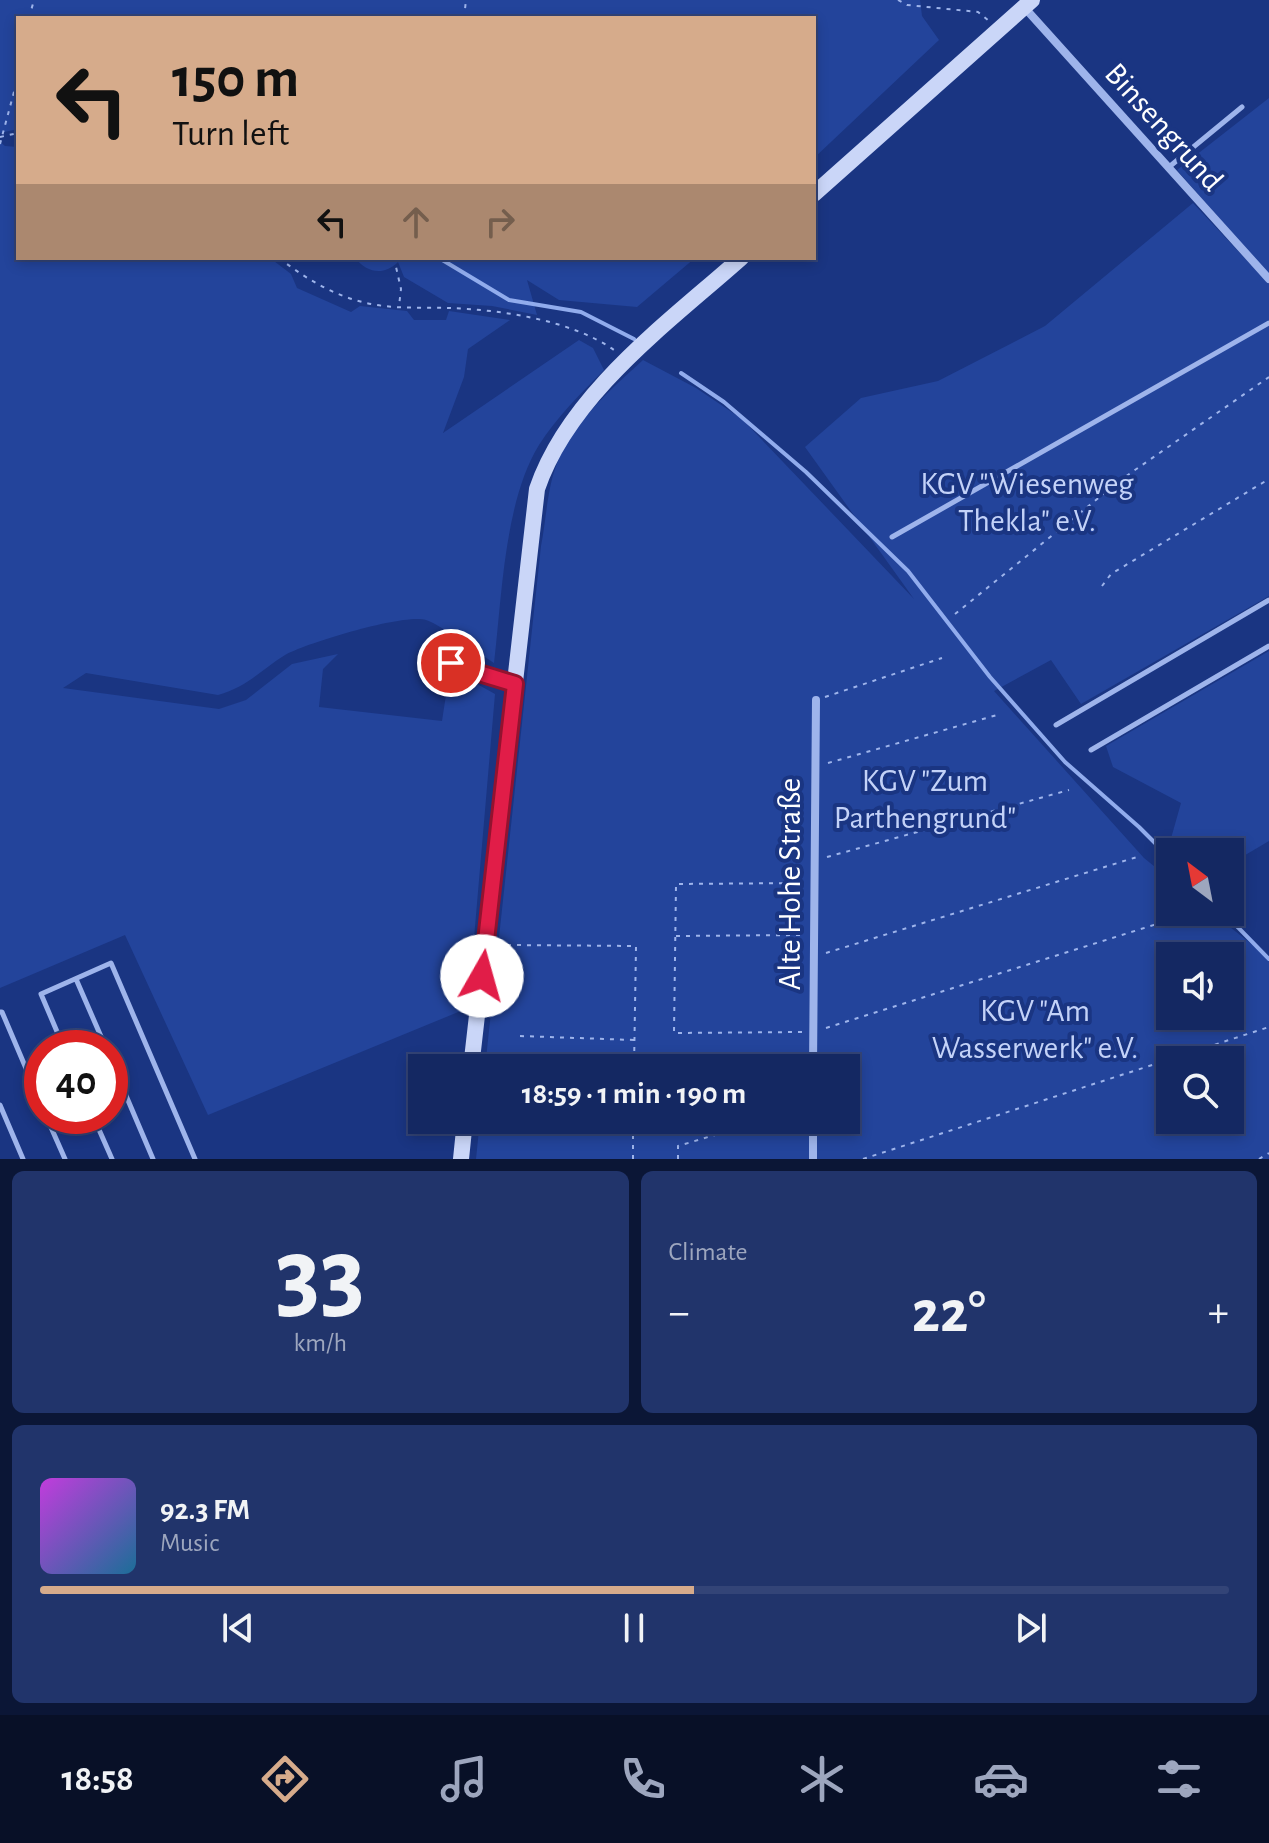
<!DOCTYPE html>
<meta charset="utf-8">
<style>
body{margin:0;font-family:"Alegreya Sans",sans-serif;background:#21346b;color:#f1f3f6;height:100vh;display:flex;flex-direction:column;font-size:30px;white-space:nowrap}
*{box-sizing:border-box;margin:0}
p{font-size:26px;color:#9da6be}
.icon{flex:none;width:44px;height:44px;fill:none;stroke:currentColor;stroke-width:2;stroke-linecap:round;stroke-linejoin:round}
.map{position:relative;height:1159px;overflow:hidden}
.side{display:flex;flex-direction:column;gap:12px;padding:12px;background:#0b1636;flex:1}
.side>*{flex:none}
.hud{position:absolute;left:16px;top:16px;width:800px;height:244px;border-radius:0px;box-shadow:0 4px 12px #0003,0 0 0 2px #347;background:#d6ab8b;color:#111;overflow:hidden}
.needle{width:52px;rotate:328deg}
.tools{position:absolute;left:1156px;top:838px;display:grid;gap:16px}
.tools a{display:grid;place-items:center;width:88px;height:88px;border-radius:0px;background:#142862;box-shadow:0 4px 12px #0003,0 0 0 2px #347;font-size:40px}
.speed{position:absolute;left:24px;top:1030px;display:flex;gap:16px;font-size:40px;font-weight:700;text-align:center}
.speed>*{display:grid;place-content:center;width:104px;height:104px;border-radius:50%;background:#142862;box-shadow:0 4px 12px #0003,0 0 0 2px #347;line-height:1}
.speed .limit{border:12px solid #d22;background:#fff;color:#111}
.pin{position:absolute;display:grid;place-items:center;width:68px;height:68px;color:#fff;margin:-34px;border:4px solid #fff;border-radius:50%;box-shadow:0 2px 8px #0007}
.me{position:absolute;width:88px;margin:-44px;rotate:7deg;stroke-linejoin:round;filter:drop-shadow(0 0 6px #0008)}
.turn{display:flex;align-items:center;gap:28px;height:168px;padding:0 24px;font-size:36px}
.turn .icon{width:104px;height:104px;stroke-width:2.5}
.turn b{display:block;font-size:56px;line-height:68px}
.lanes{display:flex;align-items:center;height:76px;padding:0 24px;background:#0003;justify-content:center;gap:40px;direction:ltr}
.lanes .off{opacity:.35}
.big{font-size:60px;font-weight:700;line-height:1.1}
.side .card{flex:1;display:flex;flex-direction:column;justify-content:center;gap:12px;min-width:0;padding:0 28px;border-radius:12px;background:#21346b}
.side .dial{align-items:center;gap:0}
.dial b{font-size:104px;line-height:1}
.song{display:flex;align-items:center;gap:24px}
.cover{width:96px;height:96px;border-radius:12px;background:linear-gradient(135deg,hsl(290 70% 55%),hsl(200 70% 35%))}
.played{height:8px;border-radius:4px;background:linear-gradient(90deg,#d6ab8b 55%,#347 55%)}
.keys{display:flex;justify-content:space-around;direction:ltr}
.heat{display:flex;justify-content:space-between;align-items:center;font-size:44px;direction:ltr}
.side .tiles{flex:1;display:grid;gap:12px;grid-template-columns:1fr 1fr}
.card:last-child{grid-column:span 2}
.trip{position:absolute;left:408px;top:1054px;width:452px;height:80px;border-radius:0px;background:#142862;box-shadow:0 4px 12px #0003,0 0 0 2px #347;font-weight:700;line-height:80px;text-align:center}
.menu{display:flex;height:128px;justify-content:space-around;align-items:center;background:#081027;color:#9da6be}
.menu .icon{width:56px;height:56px}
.menu .selected{color:#d6ab8b}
.menu b{font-size:36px;color:#f1f3f6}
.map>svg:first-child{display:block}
.green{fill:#23449b;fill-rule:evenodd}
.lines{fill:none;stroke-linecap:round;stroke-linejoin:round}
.stream{stroke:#91aced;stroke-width:4}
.path{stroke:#9eb4eb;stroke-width:2;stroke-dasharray:4 6;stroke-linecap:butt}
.lane{stroke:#9eb4eb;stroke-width:5}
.street{stroke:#9eb4eb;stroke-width:8}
.secondary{stroke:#cad6f8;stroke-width:16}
.route-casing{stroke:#92132f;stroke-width:20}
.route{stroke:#e11d48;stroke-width:14}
.labels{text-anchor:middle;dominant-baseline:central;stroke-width:8;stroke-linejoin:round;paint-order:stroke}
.street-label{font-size:32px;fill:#fff;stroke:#1a3582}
.park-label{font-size:32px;fill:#c3d2f8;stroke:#1a3582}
</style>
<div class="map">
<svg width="1269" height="1159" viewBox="0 0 1269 1159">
<rect width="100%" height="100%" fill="#1a3582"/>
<path class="green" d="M 0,0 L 920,0 L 922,16 L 939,40 L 814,158 L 814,18 L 18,18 L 18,129 L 0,133 Z
M 1269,98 L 1269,275 L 1177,170 Z
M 0,142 L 5,146 L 18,147 L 18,258 L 270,258 L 291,274 L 297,288 L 351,312 L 360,306 L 407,311 L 414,320 L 446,320 L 449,311 L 510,320 L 468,349 L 464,377 L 443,433 L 579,340 L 593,348 L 604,370 C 581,393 556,418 539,445 C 504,502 502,597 494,663 C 477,652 443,626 426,620 C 405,613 306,643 285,655 C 261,670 247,687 218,695 L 86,673 L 63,688 L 219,709 L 246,700 L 292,664 L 338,654 L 323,669 L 319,707 L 442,721 L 450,669 L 495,694 L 468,1008 L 208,1115 L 125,935 L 0,988 Z
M 1193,203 L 1269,284 L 1269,596 L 1081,704 L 1051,660 L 994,691 L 1144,858 L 1170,879 L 1170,912 L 1211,912 L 1269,958 L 1269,1159 L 476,1159 L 480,1120 L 846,1120 L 846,1068 L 485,1068 L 541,546 C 546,521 547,491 556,466 C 572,423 610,390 643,360 L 696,388 L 742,419 L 914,599 L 805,447 L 861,398 L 938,381 L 1045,326 ZM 1170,956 L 1230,956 L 1230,1016 L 1170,1016 ZM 1170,1060 L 1230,1060 L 1230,1120 L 1170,1120 Z
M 355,258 L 695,258 L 637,307 L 559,300 L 527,280 L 537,315 L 492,306 L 448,303 L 404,277 L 398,262 C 384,276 367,273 355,258 Z
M 1269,651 L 1269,841 L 1230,864 L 1230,852 L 1186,852 L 1170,842 L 1181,803 L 1113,767 L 1106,746 Z"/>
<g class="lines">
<path class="stream" d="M 439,258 L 509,300 L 581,312 L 634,339
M 681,373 L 724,402 L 806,472 L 908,571 L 990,677 L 1065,762 L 1139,827 L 1170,858
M 1223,912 L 1269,959"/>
<path class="path" d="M 898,0 L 907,5 L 978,12 L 989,21
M 29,18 L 34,0
M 464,18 L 466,0
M 0,137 L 18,133
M 0,144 L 18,77
M 279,258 C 309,281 339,299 377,305 C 401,309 426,307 450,308 C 502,310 571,320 614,350
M 394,258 L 401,289 L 399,306
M 1102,586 L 1111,574 L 1269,479
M 955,614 L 1122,479 L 1269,377
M 825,697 L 942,658
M 828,763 L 997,715
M 827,857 L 1069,790
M 803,883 L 676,884 L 674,1033 L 804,1032
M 676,936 L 802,935
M 507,945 L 636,946 L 634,1068
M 826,953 L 1137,857
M 826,1028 L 1195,912
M 520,1036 L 634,1040
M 492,1120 L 633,1124
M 633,1159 L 633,1120
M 678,1159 L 678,1146 L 752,1124 L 794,1120
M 863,1159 L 1269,1027
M 1259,1159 L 1269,1153"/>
<path class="lane" d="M 1169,167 L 1242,107
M 892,537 L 1269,323
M 451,663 L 464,663 L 479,673 L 510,683
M 1056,725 L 1269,600
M 1091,750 L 1269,646
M 76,979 L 106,1048
M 0,1012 L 2,1012 L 42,1106
M 64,1048 L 41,994 L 111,963 L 195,1159
M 110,1058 L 153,1159
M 0,1105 L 23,1159
M 46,1116 L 65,1159
M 93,1116 L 112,1159"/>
<path class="street" d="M 1024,7 L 1269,279
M 813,1068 L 816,700
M 813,1159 L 813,1120"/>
<path class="secondary" d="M 814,194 L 1032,0
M 471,1068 L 537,489 C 569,394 669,322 741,258
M 461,1159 L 465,1120"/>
</g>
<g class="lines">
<defs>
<path id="route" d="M 451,663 L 464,663 L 479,673 L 515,684 L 482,976"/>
</defs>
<use href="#route" class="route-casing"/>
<use href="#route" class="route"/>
</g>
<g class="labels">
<g class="street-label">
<text transform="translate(1164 127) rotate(48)">Binsengrund</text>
<text transform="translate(790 884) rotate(-90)">Alte Hohe Straße</text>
</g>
<g class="park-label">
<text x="1027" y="484">KGV "Wiesenweg<tspan x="1027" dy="37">Thekla" e.V.</tspan></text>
<text x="925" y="781">KGV "Zum<tspan x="925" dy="37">Parthengrund"</tspan></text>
<text x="1035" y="1011">KGV "Am<tspan x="1035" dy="37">Wasserwerk" e.V.</tspan></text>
</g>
</g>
</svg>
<div class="tools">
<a><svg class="needle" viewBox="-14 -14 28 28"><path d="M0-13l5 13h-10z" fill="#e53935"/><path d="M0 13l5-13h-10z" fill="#9da6be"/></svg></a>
<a><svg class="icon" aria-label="sound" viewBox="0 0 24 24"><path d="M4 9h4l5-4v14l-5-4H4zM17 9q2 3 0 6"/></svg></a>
<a><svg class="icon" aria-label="search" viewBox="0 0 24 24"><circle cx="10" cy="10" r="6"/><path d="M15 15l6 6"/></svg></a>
</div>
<div class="speed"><div class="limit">40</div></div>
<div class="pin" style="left:451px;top:663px;background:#d93025"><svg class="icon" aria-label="arrive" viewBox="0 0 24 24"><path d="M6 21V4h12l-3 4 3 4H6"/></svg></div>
<svg class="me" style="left:482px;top:976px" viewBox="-20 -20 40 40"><circle r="19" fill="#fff"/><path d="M0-13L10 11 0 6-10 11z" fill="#e11d48"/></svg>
<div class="trip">18:59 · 1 min · 190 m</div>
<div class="hud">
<div class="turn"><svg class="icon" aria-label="left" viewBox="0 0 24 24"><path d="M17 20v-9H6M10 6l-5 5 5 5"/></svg><div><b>150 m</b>Turn left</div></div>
<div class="lanes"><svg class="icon" aria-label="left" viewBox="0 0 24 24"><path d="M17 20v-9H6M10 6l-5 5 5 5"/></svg><svg class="icon off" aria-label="ahead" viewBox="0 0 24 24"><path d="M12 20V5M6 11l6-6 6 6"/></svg><svg class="icon off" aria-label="right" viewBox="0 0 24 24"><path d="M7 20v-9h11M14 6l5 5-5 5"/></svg></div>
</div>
</div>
<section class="side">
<div class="tiles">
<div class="card dial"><b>33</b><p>km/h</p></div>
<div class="card"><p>Climate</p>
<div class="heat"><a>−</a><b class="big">22°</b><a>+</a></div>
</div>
<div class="card">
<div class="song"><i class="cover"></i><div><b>92.3 FM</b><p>Music</p></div></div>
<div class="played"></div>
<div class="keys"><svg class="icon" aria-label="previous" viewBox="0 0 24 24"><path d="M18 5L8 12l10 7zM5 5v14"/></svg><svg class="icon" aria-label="pause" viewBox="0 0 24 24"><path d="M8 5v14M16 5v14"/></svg><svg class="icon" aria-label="next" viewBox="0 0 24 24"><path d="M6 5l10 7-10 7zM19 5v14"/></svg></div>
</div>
</div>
</section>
<nav class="menu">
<b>18:58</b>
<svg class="icon selected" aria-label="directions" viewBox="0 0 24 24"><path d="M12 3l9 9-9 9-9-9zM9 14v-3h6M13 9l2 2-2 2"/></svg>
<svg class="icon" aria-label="music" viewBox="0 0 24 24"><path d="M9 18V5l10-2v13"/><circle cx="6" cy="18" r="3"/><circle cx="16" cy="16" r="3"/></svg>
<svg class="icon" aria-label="phone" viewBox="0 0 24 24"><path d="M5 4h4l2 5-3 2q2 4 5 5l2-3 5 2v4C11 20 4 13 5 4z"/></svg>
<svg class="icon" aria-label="climate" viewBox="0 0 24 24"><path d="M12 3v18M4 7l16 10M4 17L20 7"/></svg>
<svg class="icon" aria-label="car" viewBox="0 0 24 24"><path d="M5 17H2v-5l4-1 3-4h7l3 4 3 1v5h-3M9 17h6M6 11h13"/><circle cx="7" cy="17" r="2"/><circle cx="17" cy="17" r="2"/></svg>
<svg class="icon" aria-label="filters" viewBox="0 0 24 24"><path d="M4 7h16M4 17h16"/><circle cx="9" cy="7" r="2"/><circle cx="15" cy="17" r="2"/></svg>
</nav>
